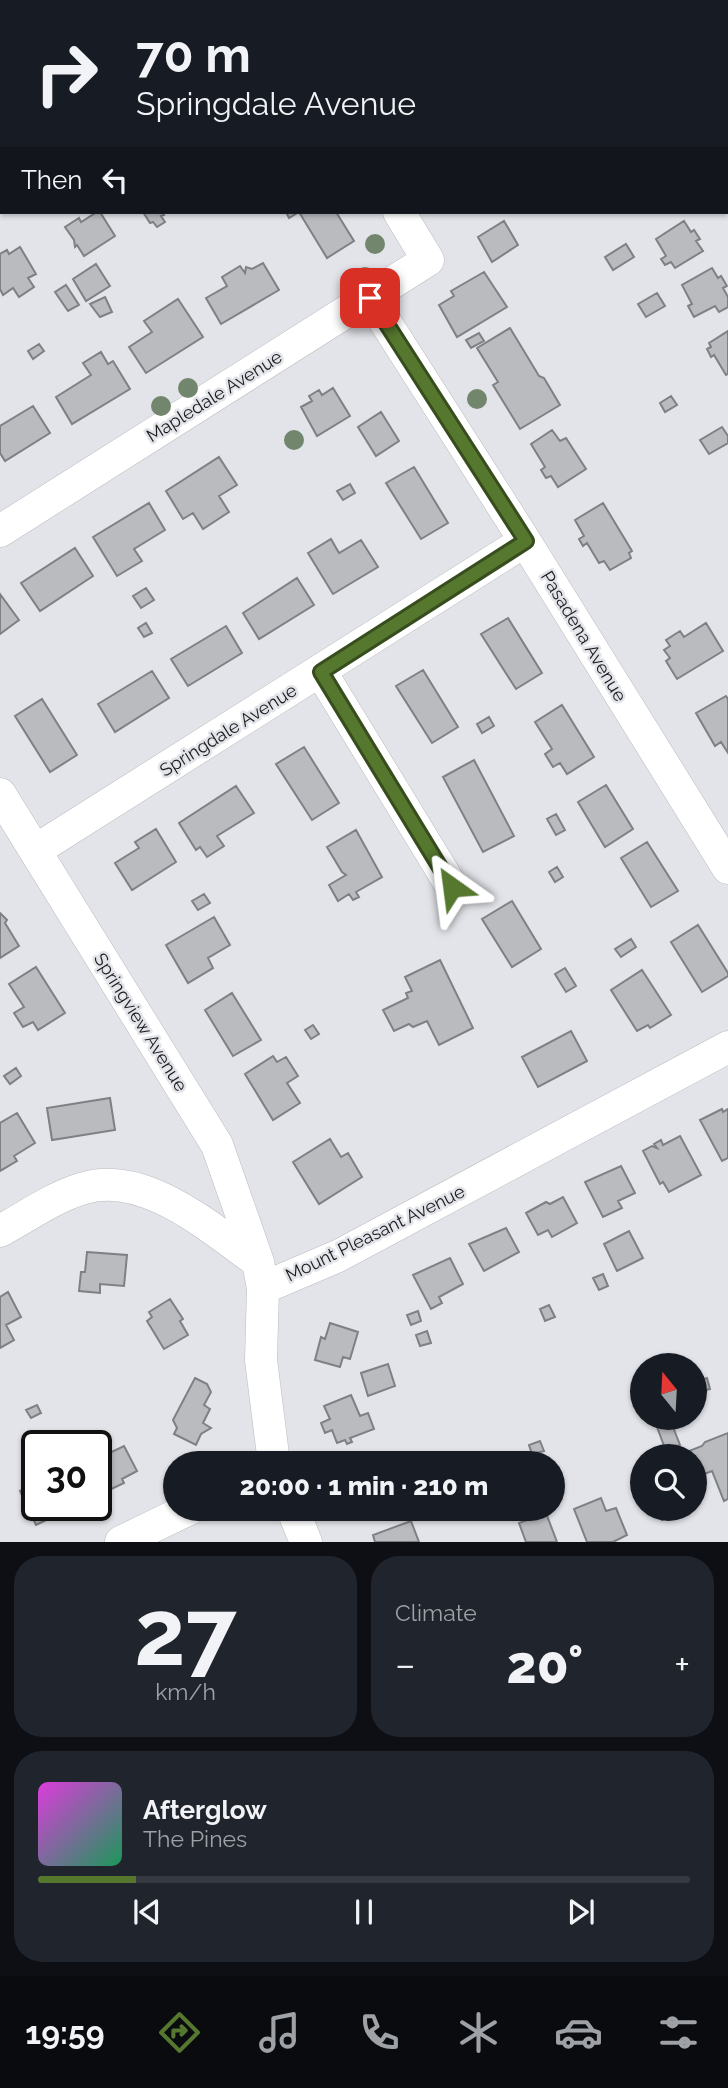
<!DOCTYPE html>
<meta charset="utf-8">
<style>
body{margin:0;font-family:Raleway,sans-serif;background:#20242c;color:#f1f3f6;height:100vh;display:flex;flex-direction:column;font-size:26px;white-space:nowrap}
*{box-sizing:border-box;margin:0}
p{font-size:23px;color:#9ea1a6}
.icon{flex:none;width:38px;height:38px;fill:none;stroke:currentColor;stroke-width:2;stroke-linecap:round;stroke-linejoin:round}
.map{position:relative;height:1542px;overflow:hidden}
.panel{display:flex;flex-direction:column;gap:14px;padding:14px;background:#0d0f14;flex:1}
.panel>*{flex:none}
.guide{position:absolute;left:0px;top:0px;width:728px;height:214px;box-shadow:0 2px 5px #0004;background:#171b24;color:#f1f3f6;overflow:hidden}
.needle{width:46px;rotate:342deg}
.tools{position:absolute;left:630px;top:1353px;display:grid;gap:14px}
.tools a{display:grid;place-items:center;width:77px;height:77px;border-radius:50%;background:#171b24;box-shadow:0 2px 5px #0004;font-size:35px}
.speed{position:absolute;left:21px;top:1430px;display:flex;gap:14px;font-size:35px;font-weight:700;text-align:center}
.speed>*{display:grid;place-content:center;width:91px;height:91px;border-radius:50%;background:#171b24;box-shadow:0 2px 5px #0004;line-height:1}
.speed .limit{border:4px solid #111;border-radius:10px;background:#fff;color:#111}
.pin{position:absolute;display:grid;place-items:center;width:60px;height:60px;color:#fff;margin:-30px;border-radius:14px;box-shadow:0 4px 10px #0006}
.me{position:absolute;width:77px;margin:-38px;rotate:329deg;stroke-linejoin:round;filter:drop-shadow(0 0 5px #0008)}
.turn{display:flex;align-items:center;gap:24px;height:147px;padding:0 21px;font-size:32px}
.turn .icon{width:91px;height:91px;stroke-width:2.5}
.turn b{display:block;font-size:49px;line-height:60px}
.then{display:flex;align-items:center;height:66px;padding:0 21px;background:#0003;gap:14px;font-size:26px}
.big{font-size:52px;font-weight:800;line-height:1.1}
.panel .card{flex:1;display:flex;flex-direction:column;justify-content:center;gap:10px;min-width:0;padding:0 24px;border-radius:28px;background:#20242c}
.panel .dial{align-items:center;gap:0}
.dial b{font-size:91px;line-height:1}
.song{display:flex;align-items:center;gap:21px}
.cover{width:84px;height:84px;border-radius:10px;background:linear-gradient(135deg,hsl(300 70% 55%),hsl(150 70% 35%))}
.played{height:7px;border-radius:4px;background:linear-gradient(90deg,#55772e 15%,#363941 15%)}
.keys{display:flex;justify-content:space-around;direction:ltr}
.heat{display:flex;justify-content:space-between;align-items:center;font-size:38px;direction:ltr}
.panel .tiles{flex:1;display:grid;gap:14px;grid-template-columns:1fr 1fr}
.card:last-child{grid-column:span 2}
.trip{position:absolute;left:163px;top:1451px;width:402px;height:70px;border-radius:35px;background:#171b24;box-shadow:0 2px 5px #0004;font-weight:800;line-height:70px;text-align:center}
.menu{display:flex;height:112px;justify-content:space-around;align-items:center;background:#090b0e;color:#9ea1a6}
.menu .icon{width:49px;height:49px}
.menu .current{color:#55772e}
.menu b{font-size:32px;color:#f1f3f6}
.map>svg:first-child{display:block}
.building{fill:#b9bbbf;stroke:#7e8084;stroke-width:2}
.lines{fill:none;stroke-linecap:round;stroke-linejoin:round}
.minor-casing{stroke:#babcc0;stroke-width:33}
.major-casing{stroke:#babcc0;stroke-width:40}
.minor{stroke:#fff;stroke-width:32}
.major{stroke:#fff;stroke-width:38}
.tree{fill:#71866c}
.route-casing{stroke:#374d1e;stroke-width:18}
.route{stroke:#55772e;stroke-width:12}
.labels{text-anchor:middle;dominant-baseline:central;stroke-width:5;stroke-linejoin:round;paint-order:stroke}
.street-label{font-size:18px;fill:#1b1b1d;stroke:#e2e4e9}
</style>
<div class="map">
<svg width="728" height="1542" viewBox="0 0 728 1542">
<rect width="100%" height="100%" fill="#e2e4e9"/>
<path class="building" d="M 97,212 L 100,212 L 115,236 L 84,256 L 77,245 L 75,247 L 74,240 L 65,227 L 79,218 L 81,222 Z
M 143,212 L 162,212 L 164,215 L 161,216 L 165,222 L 157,227 L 153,222 L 150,223 Z
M 286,212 L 336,212 L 354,241 L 327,258 L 299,212 L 289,218 Z
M 504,221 L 518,245 L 492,262 L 478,237 Z
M 684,221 L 691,232 L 694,230 L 700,239 L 696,241 L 703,251 L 675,268 L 671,262 L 665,265 L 661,259 L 666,256 L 656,239 Z
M 626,244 L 634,257 L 613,270 L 605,257 Z
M 20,247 L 36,274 L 28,278 L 34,287 L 19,297 L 13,288 L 3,295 L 0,289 L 0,254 L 7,250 L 9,254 Z
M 263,263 L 279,290 L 221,324 L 206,298 L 227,286 L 222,277 L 240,266 L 245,273 L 246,267 L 252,269 Z
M 96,264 L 110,286 L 86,301 L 73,279 Z
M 712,268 L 718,278 L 721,276 L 727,286 L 723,288 L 728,297 L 728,307 L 719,312 L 715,306 L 694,317 L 688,306 L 692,304 L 682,285 Z
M 484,272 L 507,307 L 457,337 L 439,305 L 454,296 L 451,291 Z
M 66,285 L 79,305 L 68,311 L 55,292 Z
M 657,293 L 665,306 L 646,317 L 638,304 Z
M 105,297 L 112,312 L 100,317 L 90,304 Z
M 178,299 L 203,337 L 146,373 L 129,347 L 152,332 L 144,321 Z
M 510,328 L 539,376 L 544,378 L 560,405 L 520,429 L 493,385 L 498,382 L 477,348 Z
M 728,331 L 728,374 L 726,375 L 714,355 L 711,357 L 707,349 L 711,347 L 709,343 Z
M 479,333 L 484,341 L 471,348 L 466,340 Z
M 39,344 L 44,351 L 33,359 L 28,351 Z
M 101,352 L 108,364 L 113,361 L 130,389 L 72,424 L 56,397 L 91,375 L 83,363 Z
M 333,388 L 350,416 L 317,436 L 301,407 L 312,401 L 309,396 L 319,390 L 322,395 Z
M 671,396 L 677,405 L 665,412 L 660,403 Z
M 33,406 L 50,433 L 5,461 L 0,453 L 0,426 Z
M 381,412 L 399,441 L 376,456 L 358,427 Z
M 722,427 L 728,436 L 728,443 L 709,454 L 700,440 Z
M 552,430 L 560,441 L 566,438 L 586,469 L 558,487 L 551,476 L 546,478 L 541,470 L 545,467 L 531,444 Z
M 219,457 L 237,485 L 219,496 L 229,512 L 203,529 L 193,513 L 183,519 L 166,491 Z
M 414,467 L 448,523 L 421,539 L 386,483 Z
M 350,484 L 355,493 L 343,500 L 337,491 Z
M 149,503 L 165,530 L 134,549 L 142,561 L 117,576 L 93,537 Z
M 603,503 L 632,551 L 629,553 L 631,558 L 610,570 L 604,561 L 599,563 L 587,543 L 583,546 L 579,539 L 584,536 L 575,520 Z
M 331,539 L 339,553 L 361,540 L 378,567 L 333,594 L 308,553 Z
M 75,548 L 93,576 L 40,611 L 21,583 Z
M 297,578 L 314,605 L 259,639 L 243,613 Z
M 146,588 L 154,600 L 141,608 L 133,596 Z
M 0,594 L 19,620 L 0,634 Z
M 508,618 L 542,673 L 516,689 L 481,634 Z
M 146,623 L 152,633 L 144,637 L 138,628 Z
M 706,623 L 723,651 L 677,679 L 666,661 L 670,658 L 664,650 L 670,646 L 666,640 L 680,631 L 684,637 Z
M 226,626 L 242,653 L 188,686 L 171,659 Z
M 423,670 L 458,727 L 432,743 L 396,686 Z
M 152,671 L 169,698 L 115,732 L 98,704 Z
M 726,696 L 728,699 L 728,753 L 721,742 L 715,746 L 696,713 Z
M 42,699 L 77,755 L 50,772 L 15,716 Z
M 562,705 L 594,757 L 567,774 L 560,763 L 553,767 L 545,754 L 552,749 L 535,722 Z
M 489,717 L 494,726 L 482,733 L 477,724 Z
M 304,747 L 339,803 L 312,820 L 276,764 Z
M 474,760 L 514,836 L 483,852 L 443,777 Z
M 606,785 L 633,829 L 605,847 L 578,802 Z
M 236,786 L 254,813 L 217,836 L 224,846 L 207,857 L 200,847 L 196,850 L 179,823 Z
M 556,814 L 565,830 L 556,835 L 547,819 Z
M 156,829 L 176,862 L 132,890 L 115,863 L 139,848 L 135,842 Z
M 356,830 L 382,877 L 356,892 L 359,897 L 353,900 L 349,894 L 338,901 L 329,885 L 346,875 L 342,872 L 327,847 Z
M 647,842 L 678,891 L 651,907 L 621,858 Z
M 557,867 L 563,877 L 555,882 L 549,872 Z
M 204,894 L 210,903 L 198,910 L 192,901 Z
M 512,901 L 541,949 L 512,967 L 482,919 Z
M 0,913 L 7,920 L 5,923 L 19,946 L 0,958 Z
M 214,917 L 230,945 L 208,958 L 213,968 L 188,983 L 166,945 Z
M 698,925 L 728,973 L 728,976 L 702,992 L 671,942 Z
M 631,939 L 636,947 L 621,957 L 615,949 Z
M 440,960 L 473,1028 L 439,1045 L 427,1021 L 413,1027 L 409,1024 L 394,1031 L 383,1010 L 408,998 L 406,993 L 412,991 L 405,977 Z
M 36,967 L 65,1013 L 38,1030 L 33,1022 L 23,1027 L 14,1013 L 24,1007 L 9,984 Z
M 565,968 L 576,986 L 566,992 L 555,974 Z
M 642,970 L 671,1015 L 650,1028 L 648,1025 L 637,1031 L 611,990 Z
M 232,993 L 261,1040 L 233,1056 L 205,1010 Z
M 313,1025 L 319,1034 L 311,1039 L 305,1030 Z
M 571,1031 L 587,1061 L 538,1087 L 522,1057 Z
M 273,1056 L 277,1062 L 286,1057 L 298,1076 L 287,1083 L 300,1103 L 273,1120 L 245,1074 Z
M 16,1068 L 21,1076 L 10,1084 L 4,1076 Z
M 110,1098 L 115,1130 L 52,1140 L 47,1108 Z
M 722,1109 L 723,1112 L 728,1109 L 728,1158 L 722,1161 L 700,1120 Z
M 17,1113 L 35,1143 L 14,1156 L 17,1161 L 0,1171 L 0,1123 Z
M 680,1136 L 701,1175 L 669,1192 L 663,1182 L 660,1184 L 643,1151 L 652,1146 L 657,1148 L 654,1144 L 661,1140 L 663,1145 Z
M 330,1139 L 341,1157 L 348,1153 L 362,1177 L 319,1204 L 293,1162 Z
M 621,1166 L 635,1193 L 618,1201 L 622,1208 L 603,1217 L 585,1182 Z
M 563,1197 L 577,1223 L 552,1237 L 548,1230 L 538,1235 L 526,1213 L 546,1202 L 550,1204 Z
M 506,1228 L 519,1252 L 484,1271 L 469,1244 Z
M 629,1231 L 643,1258 L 617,1271 L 604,1244 Z
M 87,1252 L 127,1255 L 124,1286 L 100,1284 L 100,1293 L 79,1291 L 81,1272 L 85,1272 Z
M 450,1258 L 463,1284 L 439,1297 L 442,1303 L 431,1309 L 413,1275 Z
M 603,1274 L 608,1286 L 599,1290 L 593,1278 Z
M 8,1292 L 21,1317 L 6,1325 L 14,1340 L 0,1348 L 0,1297 Z
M 170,1299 L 183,1319 L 180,1321 L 188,1335 L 164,1349 L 147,1321 L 152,1317 L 149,1312 Z
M 549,1305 L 555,1317 L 545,1321 L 540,1309 Z
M 418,1311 L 421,1321 L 411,1325 L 407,1315 Z
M 330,1323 L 358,1332 L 350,1359 L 343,1357 L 340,1367 L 315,1360 L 321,1337 L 325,1339 Z
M 427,1331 L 431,1343 L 420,1346 L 416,1335 Z
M 388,1364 L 395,1386 L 368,1396 L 361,1373 Z
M 195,1378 L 207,1384 L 211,1392 L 204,1405 L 210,1409 L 203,1423 L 211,1428 L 201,1434 L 196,1445 L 174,1434 L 177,1428 L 173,1420 Z
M 707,1378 L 710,1389 L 702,1391 L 698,1381 Z
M 351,1395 L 360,1416 L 368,1413 L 374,1429 L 350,1438 L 352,1442 L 347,1444 L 345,1440 L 337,1443 L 332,1430 L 325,1433 L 321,1423 L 330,1419 L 324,1406 Z
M 37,1405 L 41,1413 L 31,1418 L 26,1410 Z
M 671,1422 L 680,1445 L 666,1451 L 657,1427 Z
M 728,1433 L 728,1499 L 724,1501 L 712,1471 L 699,1476 L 695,1465 L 695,1456 L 691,1456 L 689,1451 L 702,1446 L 705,1442 Z
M 540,1441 L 544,1451 L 532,1454 L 529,1445 Z
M 124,1446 L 137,1471 L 122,1479 L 124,1483 L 103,1493 L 96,1479 L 96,1455 L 99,1458 Z
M 37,1449 L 37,1479 L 25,1454 Z
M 32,1484 L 35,1489 L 37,1488 L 37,1505 L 68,1505 L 56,1511 L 57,1515 L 36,1525 L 20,1491 Z
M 601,1498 L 606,1511 L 616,1508 L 627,1535 L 613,1542 L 587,1542 L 574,1509 Z
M 657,1508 L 693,1508 L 662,1520 Z
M 546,1513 L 557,1542 L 526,1542 L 519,1523 Z
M 411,1521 L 419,1542 L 375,1542 L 373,1535 Z"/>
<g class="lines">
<defs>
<path id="minor" d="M 308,2 L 311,0
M 0,192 L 2,191
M 370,298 L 525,541 L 728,868
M 0,531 L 428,260 L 399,212
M 321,672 L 452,887
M 0,794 L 217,1145 L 258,1262 L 263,1288 L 261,1360 L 274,1463
M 36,850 L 525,541
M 0,1231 C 26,1217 52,1198 81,1189 C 143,1168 210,1228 258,1262
M 263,1288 L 338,1256 L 728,1047
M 292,1508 L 306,1542
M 121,1542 L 191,1508"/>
<path id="major" d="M 657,0 L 658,2
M 726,126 L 728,129"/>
</defs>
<use href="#minor" class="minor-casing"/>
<use href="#major" class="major-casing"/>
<use href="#minor" class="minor"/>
<use href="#major" class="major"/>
</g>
<g class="tree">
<circle cx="375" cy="244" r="10"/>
<circle cx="365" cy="277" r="10"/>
<circle cx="188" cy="388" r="10"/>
<circle cx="477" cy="399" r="10"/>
<circle cx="161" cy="406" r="10"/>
<circle cx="294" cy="440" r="10"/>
</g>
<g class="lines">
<defs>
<path id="route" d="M 370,298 L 526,541 L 321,672 L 452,887"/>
</defs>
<use href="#route" class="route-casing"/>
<use href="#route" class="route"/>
</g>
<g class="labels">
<g class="street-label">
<text transform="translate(214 396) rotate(-32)">Mapledale Avenue</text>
<text transform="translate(584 636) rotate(59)">Pasadena Avenue</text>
<text transform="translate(228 730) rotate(-32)">Springdale Avenue</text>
<text transform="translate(141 1022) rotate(58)">Springview Avenue</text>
<text transform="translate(375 1233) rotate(-26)">Mount Pleasant Avenue</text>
</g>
</g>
</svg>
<div class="tools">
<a><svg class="needle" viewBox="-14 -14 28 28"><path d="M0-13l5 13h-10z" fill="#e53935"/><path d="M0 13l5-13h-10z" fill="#9ea1a6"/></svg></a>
<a><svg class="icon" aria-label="search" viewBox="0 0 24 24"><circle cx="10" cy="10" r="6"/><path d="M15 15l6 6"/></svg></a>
</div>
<div class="speed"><div class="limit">30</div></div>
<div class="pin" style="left:370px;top:298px;background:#d93025"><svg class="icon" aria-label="arrive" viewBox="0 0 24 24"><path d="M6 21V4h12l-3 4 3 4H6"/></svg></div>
<svg class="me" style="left:452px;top:887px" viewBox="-20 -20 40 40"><path d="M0-17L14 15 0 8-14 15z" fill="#55772e" stroke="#fff" stroke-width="4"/></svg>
<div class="trip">20:00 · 1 min · 210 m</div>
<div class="guide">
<div class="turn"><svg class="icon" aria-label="right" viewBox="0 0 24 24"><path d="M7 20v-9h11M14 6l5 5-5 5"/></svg><div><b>70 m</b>Springdale Avenue</div></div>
<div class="then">Then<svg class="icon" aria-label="left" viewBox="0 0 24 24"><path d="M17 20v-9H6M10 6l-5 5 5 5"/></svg></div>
</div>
</div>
<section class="panel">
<div class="tiles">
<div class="card dial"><b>27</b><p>km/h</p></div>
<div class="card"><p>Climate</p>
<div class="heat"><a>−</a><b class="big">20°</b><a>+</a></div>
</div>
<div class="card">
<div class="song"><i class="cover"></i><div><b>Afterglow</b><p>The Pines</p></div></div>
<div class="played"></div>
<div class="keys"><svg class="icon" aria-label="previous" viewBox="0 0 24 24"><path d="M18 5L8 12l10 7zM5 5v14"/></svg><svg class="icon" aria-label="pause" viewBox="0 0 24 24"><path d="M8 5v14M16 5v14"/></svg><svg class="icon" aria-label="next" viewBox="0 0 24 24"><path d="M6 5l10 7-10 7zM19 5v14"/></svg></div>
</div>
</div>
</section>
<nav class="menu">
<b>19:59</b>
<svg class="icon current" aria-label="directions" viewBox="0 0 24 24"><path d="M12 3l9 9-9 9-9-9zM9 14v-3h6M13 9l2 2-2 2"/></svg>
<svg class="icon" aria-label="music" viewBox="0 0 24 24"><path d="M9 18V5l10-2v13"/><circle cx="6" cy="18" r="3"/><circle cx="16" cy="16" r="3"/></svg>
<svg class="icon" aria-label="phone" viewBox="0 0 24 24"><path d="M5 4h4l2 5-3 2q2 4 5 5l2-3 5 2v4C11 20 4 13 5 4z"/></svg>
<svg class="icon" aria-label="climate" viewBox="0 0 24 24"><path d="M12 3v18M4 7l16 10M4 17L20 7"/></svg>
<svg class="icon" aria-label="car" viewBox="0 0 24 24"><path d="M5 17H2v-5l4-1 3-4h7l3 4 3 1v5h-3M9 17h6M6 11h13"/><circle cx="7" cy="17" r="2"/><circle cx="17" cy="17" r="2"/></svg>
<svg class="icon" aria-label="filters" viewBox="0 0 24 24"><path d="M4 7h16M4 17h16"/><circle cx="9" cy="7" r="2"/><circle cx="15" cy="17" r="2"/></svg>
</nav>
